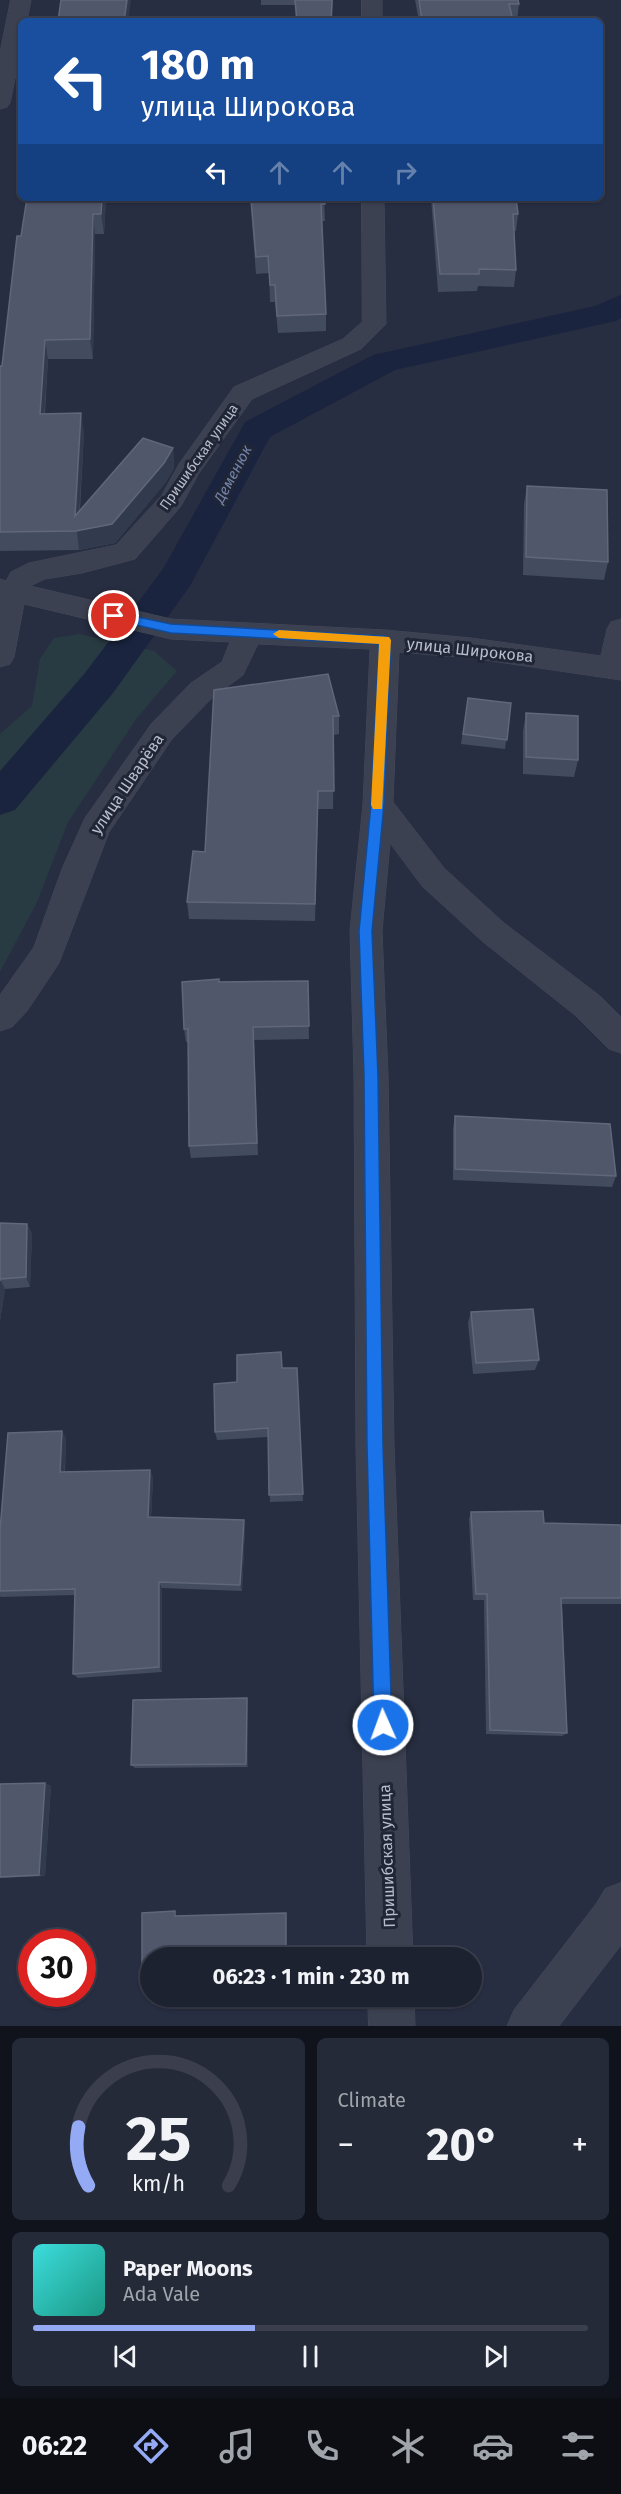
<!DOCTYPE html>
<meta charset="utf-8">
<style>
body{margin:0;font-family:"Fira Sans",sans-serif;background:#252a39;color:#f1f3f6;height:100vh;display:flex;flex-direction:column;font-size:22px;white-space:nowrap}
*{box-sizing:border-box;margin:0}
p{font-size:20px;color:#a0a4ab}
.icon{flex:none;width:33px;height:33px;fill:none;stroke:currentColor;stroke-width:2;stroke-linecap:round;stroke-linejoin:round}
.map{position:relative;height:2026px;overflow:hidden}
.drawer{display:flex;flex-direction:column;gap:12px;padding:12px;background:#10131b;flex:1}
.drawer>*{flex:none}
.guide{position:absolute;left:18px;top:18px;width:585px;height:183px;border-radius:9px;box-shadow:0 2px 4px #0004,0 0 0 2px #3b3f4d;background:#1a4fa0;color:#fff;overflow:hidden}
.speed{position:absolute;left:18px;top:1929px;display:flex;gap:12px;font-size:30px;font-weight:700;text-align:center}
.speed>*{display:grid;place-content:center;width:78px;height:78px;border-radius:50%;background:#1d2231;box-shadow:0 2px 4px #0004,0 0 0 2px #3b3f4d;line-height:1}
.speed .limit{border:9px solid #d22;background:#fff;color:#111}
.pin{position:absolute;display:grid;place-items:center;width:51px;height:51px;color:#fff;margin:-26px;border:3px solid #fff;border-radius:50%;box-shadow:0 2px 6px #0007}
.me{position:absolute;width:66px;margin:-33px;rotate:358deg;stroke-linejoin:round;filter:drop-shadow(0 0 4px #0008)}
.turn{display:flex;align-items:center;gap:21px;height:126px;padding:0 24px;font-size:27px}
.turn .icon{width:78px;height:78px;stroke-width:2.5}
.turn b{display:block;font-size:42px;line-height:51px}
.lanes{display:flex;align-items:center;height:57px;padding:0 24px;background:#0003;justify-content:center;gap:30px;direction:ltr}
.lanes .off{opacity:.35}
.big{font-size:45px;font-weight:700;line-height:1.1}
.drawer .card{flex:1;display:flex;flex-direction:column;justify-content:center;gap:9px;min-width:0;padding:0 21px;border-radius:9px;background:#252a39}
.drawer .dial{align-items:center;gap:0}
.dial svg{height:156px;overflow:visible;fill:none;stroke:#3b3f4d;stroke-width:7;stroke-linecap:round;text-anchor:middle}
.dial text{fill:#f1f3f6;stroke:none}
.song{display:flex;align-items:center;gap:18px}
.cover{width:72px;height:72px;border-radius:9px;background:linear-gradient(135deg,hsl(180 70% 55%),hsl(170 70% 35%))}
.played{height:6px;border-radius:3px;background:linear-gradient(90deg,#94aaf5 40%,#3b3f4d 40%)}
.keys{display:flex;justify-content:space-around;direction:ltr}
.heat{display:flex;justify-content:space-between;align-items:center;font-size:33px;direction:ltr}
.drawer .tiles{flex:1;display:grid;gap:12px;grid-template-columns:1fr 1fr}
.card:last-child{grid-column:span 2}
.trip{position:absolute;left:140px;top:1947px;width:342px;height:60px;border-radius:30px;background:#1d2231;box-shadow:0 2px 4px #0004,0 0 0 2px #3b3f4d;font-weight:700;line-height:60px;text-align:center}
.tab-bar{display:flex;height:96px;justify-content:space-around;align-items:center;background:#0c0e14;color:#a0a4ab}
.tab-bar .icon{width:42px;height:42px}
.tab-bar .active{color:#94aaf5}
.tab-bar b{font-size:27px;color:#f1f3f6}
.map>svg:first-child{display:block}
.green{fill:#293b42}
.lines{fill:none;stroke-linecap:round;stroke-linejoin:round}
.canal{fill:#1a243f;fill-rule:evenodd}
.minor-casing{stroke:#454a5a;stroke-width:1}
.minor{fill:#3c4151;fill-rule:evenodd}
.wall{fill:#434b5f}
.shaded-wall{fill:#323a4e}
.building{fill:#50576b;stroke:#60677a;stroke-width:1.5}
.route{fill:#1a73e8;stroke:#114b97;stroke-width:1.5}
.slow{fill:#f59e0b}
.labels{text-anchor:middle;dominant-baseline:central;stroke-width:6;stroke-linejoin:round;paint-order:stroke}
.far-street-label{font-size:14px;fill:#b9bdcb;stroke:#202636}
.far-water-label{font-size:15px;font-style:italic;fill:#7382a8;stroke:#202636}
.street-label{font-size:16px;fill:#b9bdcb;stroke:#202636}
</style>
<div class="map">
<svg width="621" height="2026" viewBox="0 0 621 2026">
<rect width="100%" height="100%" fill="#272e41"/>
<path class="green" d="M 79,634 L 154,651 L 177,671 L 136,719 L 68,822 L 37,902 L 0,972 L 0,734 L 32,706 L 40,659 L 54,638 Z"/>
<g class="lines">
<path class="canal" d="M 621,295 L 621,318 L 616,321 L 395,370 L 270,437 L 190,586 L 113,693 L 15,810 L 0,815 L 0,771 L 85,673 L 163,569 L 245,422 L 373,355 L 595,306 Z"/>
<defs>
<path id="minor" d="M 11,0 L 31,0 L 27,21 L 21,21 L 21,50 L 10,103 L 7,107 L 0,109 L 0,53 Z
M 362,0 L 382,0 L 382,21 L 362,21 Z
M 362,198 L 384,198 L 386,324 L 361,349 L 252,399 L 199,473 L 181,506 L 135,559 L 82,573 L 45,579 L 30,586 L 171,619 L 385,630 L 471,638 L 601,656 L 607,629 L 611,622 L 621,619 L 621,680 L 471,658 L 399,652 L 393,802 L 444,868 L 504,923 L 600,996 L 621,1017 L 621,1053 L 609,1049 L 576,1016 L 482,941 L 422,886 L 390,843 L 382,931 L 388,1075 L 394,1445 L 413,1958 L 367,1958 L 356,1445 L 354,1075 L 350,931 L 363,804 L 370,649 L 258,644 L 243,675 L 211,699 L 172,739 L 109,832 L 59,963 L 27,1011 L 12,1027 L 0,1031 L 0,995 L 34,947 L 62,869 L 85,818 L 152,723 L 191,683 L 222,662 L 230,642 L 171,639 L 24,604 L 14,657 L 10,664 L 0,667 L 0,579 L 6,581 L 11,572 L 29,563 L 116,545 L 162,495 L 179,464 L 234,387 L 343,339 L 362,322 Z
M 621,1883 L 621,1945 L 559,2026 L 507,2026 L 514,2010 L 596,1904 L 605,1889 Z
M 368,1996 L 414,1996 L 415,2026 L 369,2026 Z"/>
</defs>
<use href="#minor" class="minor-casing"/>
<use href="#minor" class="minor"/>
</g>
<path class="wall" d="M 261,0 L 333,0 L 332,21 L 296,21 L 295,5 L 261,5 Z
M 415,0 L 518,0 L 519,4 L 517,21 L 419,21 Z
M 106,198 L 104,234 L 95,234 L 93,359 L 48,359 L 45,414 L 84,432 L 80,510 L 173,448 L 174,468 L 166,482 L 115,543 L 79,550 L 0,551 L 0,366 L 2,366 L 21,236 Z
M 250,198 L 324,198 L 325,221 L 322,221 L 326,314 L 326,331 L 278,333 L 275,302 L 270,302 L 269,273 L 256,274 Z
M 431,198 L 516,198 L 518,214 L 516,231 L 514,231 L 516,270 L 514,287 L 478,286 L 477,291 L 438,292 Z
M 527,486 L 608,562 L 604,580 L 523,575 L 524,504 Z
M 214,690 L 339,716 L 339,734 L 334,735 L 333,809 L 318,809 L 315,921 L 189,919 L 187,902 L 205,852 Z
M 468,698 L 511,703 L 505,749 L 461,744 Z
M 526,713 L 578,760 L 574,777 L 523,774 L 523,731 Z
M 308,981 L 309,1039 L 254,1040 L 258,1155 L 191,1158 L 189,1146 L 189,1042 L 186,1042 L 184,1029 L 219,982 Z
M 455,1116 L 616,1176 L 612,1187 L 453,1180 L 453,1128 Z
M 0,1223 L 27,1224 L 32,1234 L 30,1287 L 5,1289 L 0,1321 Z
M 471,1312 L 539,1360 L 535,1370 L 473,1374 L 468,1323 Z
M 297,1368 L 303,1501 L 270,1502 L 268,1437 L 217,1440 L 215,1432 L 237,1382 Z
M 62,1431 L 66,1439 L 65,1472 L 150,1470 L 153,1478 L 151,1517 L 245,1527 L 242,1591 L 162,1588 L 162,1672 L 78,1678 L 73,1674 L 75,1595 L 1,1597 L 0,1596 L 0,1530 Z
M 471,1512 L 544,1523 L 621,1525 L 621,1604 L 562,1604 L 567,1733 L 562,1736 L 486,1734 L 484,1600 L 473,1600 L 469,1519 Z
M 247,1698 L 248,1702 L 248,1767 L 135,1768 L 131,1765 Z
M 45,1783 L 51,1786 L 45,1876 L 0,1878 L 0,1784 Z"/>
<path class="shaded-wall" d="M 127,0 L 131,0 L 128,21 L 124,21 Z
M 102,198 L 106,198 L 104,234 L 101,214 Z
M 93,214 L 95,234 L 93,359 L 90,339 Z
M 45,340 L 48,359 L 43,433 L 40,414 Z
M 81,413 L 84,432 L 78,531 L 173,448 L 174,468 L 166,482 L 115,543 L 79,550 L 75,516 Z
M 27,1224 L 32,1234 L 30,1287 L 26,1277 Z
M 0,1279 L 5,1289 L 0,1321 Z
M 62,1431 L 66,1439 L 64,1480 L 60,1472 Z
M 150,1470 L 153,1478 L 151,1524 L 148,1517 Z
M 244,1520 L 245,1527 L 242,1591 L 240,1585 Z
M 159,1582 L 162,1588 L 162,1672 L 159,1667 Z
M 247,1698 L 248,1702 L 248,1767 L 246,1764 Z
M 45,1783 L 51,1786 L 45,1876 L 39,1875 Z"/>
<path class="building" d="M 61,0 L 127,0 L 124,21 L 58,21 Z
M 295,0 L 332,0 L 331,21 L 297,21 Z
M 419,0 L 518,0 L 519,4 L 509,4 L 513,21 L 422,21 Z
M 27,198 L 102,198 L 101,214 L 93,214 L 90,339 L 45,340 L 40,414 L 81,413 L 75,516 L 143,438 L 173,448 L 164,463 L 112,524 L 76,531 L 0,532 L 0,366 L 2,366 L 17,236 L 21,236 Z
M 251,198 L 324,198 L 325,204 L 321,204 L 326,314 L 277,316 L 275,285 L 270,285 L 268,256 L 256,257 Z
M 433,198 L 516,198 L 518,214 L 513,214 L 516,270 L 479,269 L 479,274 L 440,274 Z
M 527,486 L 607,490 L 608,562 L 526,557 Z
M 328,674 L 339,716 L 333,716 L 334,791 L 318,791 L 315,904 L 187,902 L 193,851 L 205,852 L 214,690 Z
M 468,698 L 511,703 L 507,740 L 463,734 Z
M 526,713 L 578,716 L 578,760 L 526,757 Z
M 219,979 L 219,982 L 308,981 L 309,1026 L 253,1027 L 257,1143 L 189,1146 L 188,1029 L 184,1029 L 182,982 Z
M 455,1116 L 610,1124 L 616,1176 L 455,1169 Z
M 0,1223 L 27,1224 L 26,1277 L 0,1279 L 0,1281 Z
M 533,1309 L 539,1360 L 476,1363 L 471,1312 Z
M 281,1352 L 282,1368 L 297,1368 L 303,1494 L 269,1495 L 268,1428 L 215,1432 L 214,1384 L 237,1382 L 237,1355 Z
M 62,1431 L 60,1472 L 150,1470 L 148,1517 L 244,1520 L 240,1585 L 159,1582 L 159,1667 L 73,1674 L 75,1589 L 0,1591 L 0,1530 L 8,1433 Z
M 543,1511 L 544,1523 L 621,1525 L 621,1598 L 561,1598 L 567,1733 L 490,1730 L 487,1594 L 476,1594 L 471,1512 Z
M 247,1698 L 246,1764 L 131,1765 L 133,1700 Z
M 45,1783 L 39,1875 L 0,1877 L 0,1784 Z
M 175,1911 L 175,1916 L 286,1913 L 286,1958 L 150,1958 L 150,1977 L 142,1977 L 142,1913 Z"/>
<path class="route" d="M 114,612 L 171,624 L 385,636 L 391,640 L 384,804 L 372,931 L 378,1075 L 383,1445 L 392,1725 L 389,1731 L 383,1733 L 377,1731 L 374,1725 L 367,1445 L 364,1075 L 359,931 L 371,804 L 379,644 L 171,633 L 110,619 L 110,613 Z"/>
<path class="slow" d="M 279,630 L 389,637 L 391,640 L 382,809 L 373,809 L 371,805 L 379,644 L 279,638 L 273,634 Z"/>
<g class="labels">
<g class="far-street-label">
<text transform="translate(199 457) rotate(-55)">Пришибская улица</text>
</g>
<g class="far-water-label">
<text transform="translate(233 474) rotate(-62)">Деменюк</text>
</g>
<g class="street-label">
<text transform="translate(470 650) rotate(6)">улица Широкова</text>
<text transform="translate(127 784) rotate(-56)">улица Шварёва</text>
<text transform="translate(387 1856) rotate(-92)">Пришибская улица</text>
</g>
</g>
</svg>
<div class="speed"><div class="limit">30</div></div>
<div class="pin" style="left:114px;top:616px;background:#d93025"><svg class="icon" aria-label="arrive" viewBox="0 0 24 24"><path d="M6 21V4h12l-3 4 3 4H6"/></svg></div>
<svg class="me" style="left:383px;top:1725px" viewBox="-20 -20 40 40"><circle r="17" fill="#1a73e8" stroke="#fff" stroke-width="3"/><path d="M0-11L8 9 0 5-8 9z" fill="#fff"/></svg>
<div class="trip">06:23 · 1 min · 230 m</div>
<div class="guide">
<div class="turn"><svg class="icon" aria-label="left" viewBox="0 0 24 24"><path d="M17 20v-9H6M10 6l-5 5 5 5"/></svg><div><b>180 m</b>улица Широкова</div></div>
<div class="lanes"><svg class="icon" aria-label="left" viewBox="0 0 24 24"><path d="M17 20v-9H6M10 6l-5 5 5 5"/></svg><svg class="icon off" aria-label="ahead" viewBox="0 0 24 24"><path d="M12 20V5M6 11l6-6 6 6"/></svg><svg class="icon off" aria-label="ahead" viewBox="0 0 24 24"><path d="M12 20V5M6 11l6-6 6 6"/></svg><svg class="icon off" aria-label="right" viewBox="0 0 24 24"><path d="M7 20v-9h11M14 6l5 5-5 5"/></svg></div>
</div>
</div>
<section class="drawer">
<div class="tiles">
<div class="card dial"><svg viewBox="0 0 100 80">
<path d="M14 69A42 42 0 1 1 86 69"/>
<path d="M14 69A42 42 0 0 1 9 39" stroke="#94aaf5"/>
<text x="50" y="56" font-size="32" font-weight="700">25</text>
<text x="50" y="72" font-size="11">km/h</text>
</svg></div>
<div class="card"><p>Climate</p>
<div class="heat"><a>−</a><b class="big">20°</b><a>+</a></div>
</div>
<div class="card">
<div class="song"><i class="cover"></i><div><b>Paper Moons</b><p>Ada Vale</p></div></div>
<div class="played"></div>
<div class="keys"><svg class="icon" aria-label="previous" viewBox="0 0 24 24"><path d="M18 5L8 12l10 7zM5 5v14"/></svg><svg class="icon" aria-label="pause" viewBox="0 0 24 24"><path d="M8 5v14M16 5v14"/></svg><svg class="icon" aria-label="next" viewBox="0 0 24 24"><path d="M6 5l10 7-10 7zM19 5v14"/></svg></div>
</div>
</div>
</section>
<nav class="tab-bar">
<b>06:22</b>
<svg class="icon active" aria-label="directions" viewBox="0 0 24 24"><path d="M12 3l9 9-9 9-9-9zM9 14v-3h6M13 9l2 2-2 2"/></svg>
<svg class="icon" aria-label="music" viewBox="0 0 24 24"><path d="M9 18V5l10-2v13"/><circle cx="6" cy="18" r="3"/><circle cx="16" cy="16" r="3"/></svg>
<svg class="icon" aria-label="phone" viewBox="0 0 24 24"><path d="M5 4h4l2 5-3 2q2 4 5 5l2-3 5 2v4C11 20 4 13 5 4z"/></svg>
<svg class="icon" aria-label="climate" viewBox="0 0 24 24"><path d="M12 3v18M4 7l16 10M4 17L20 7"/></svg>
<svg class="icon" aria-label="car" viewBox="0 0 24 24"><path d="M5 17H2v-5l4-1 3-4h7l3 4 3 1v5h-3M9 17h6M6 11h13"/><circle cx="7" cy="17" r="2"/><circle cx="17" cy="17" r="2"/></svg>
<svg class="icon" aria-label="filters" viewBox="0 0 24 24"><path d="M4 7h16M4 17h16"/><circle cx="9" cy="7" r="2"/><circle cx="15" cy="17" r="2"/></svg>
</nav>
